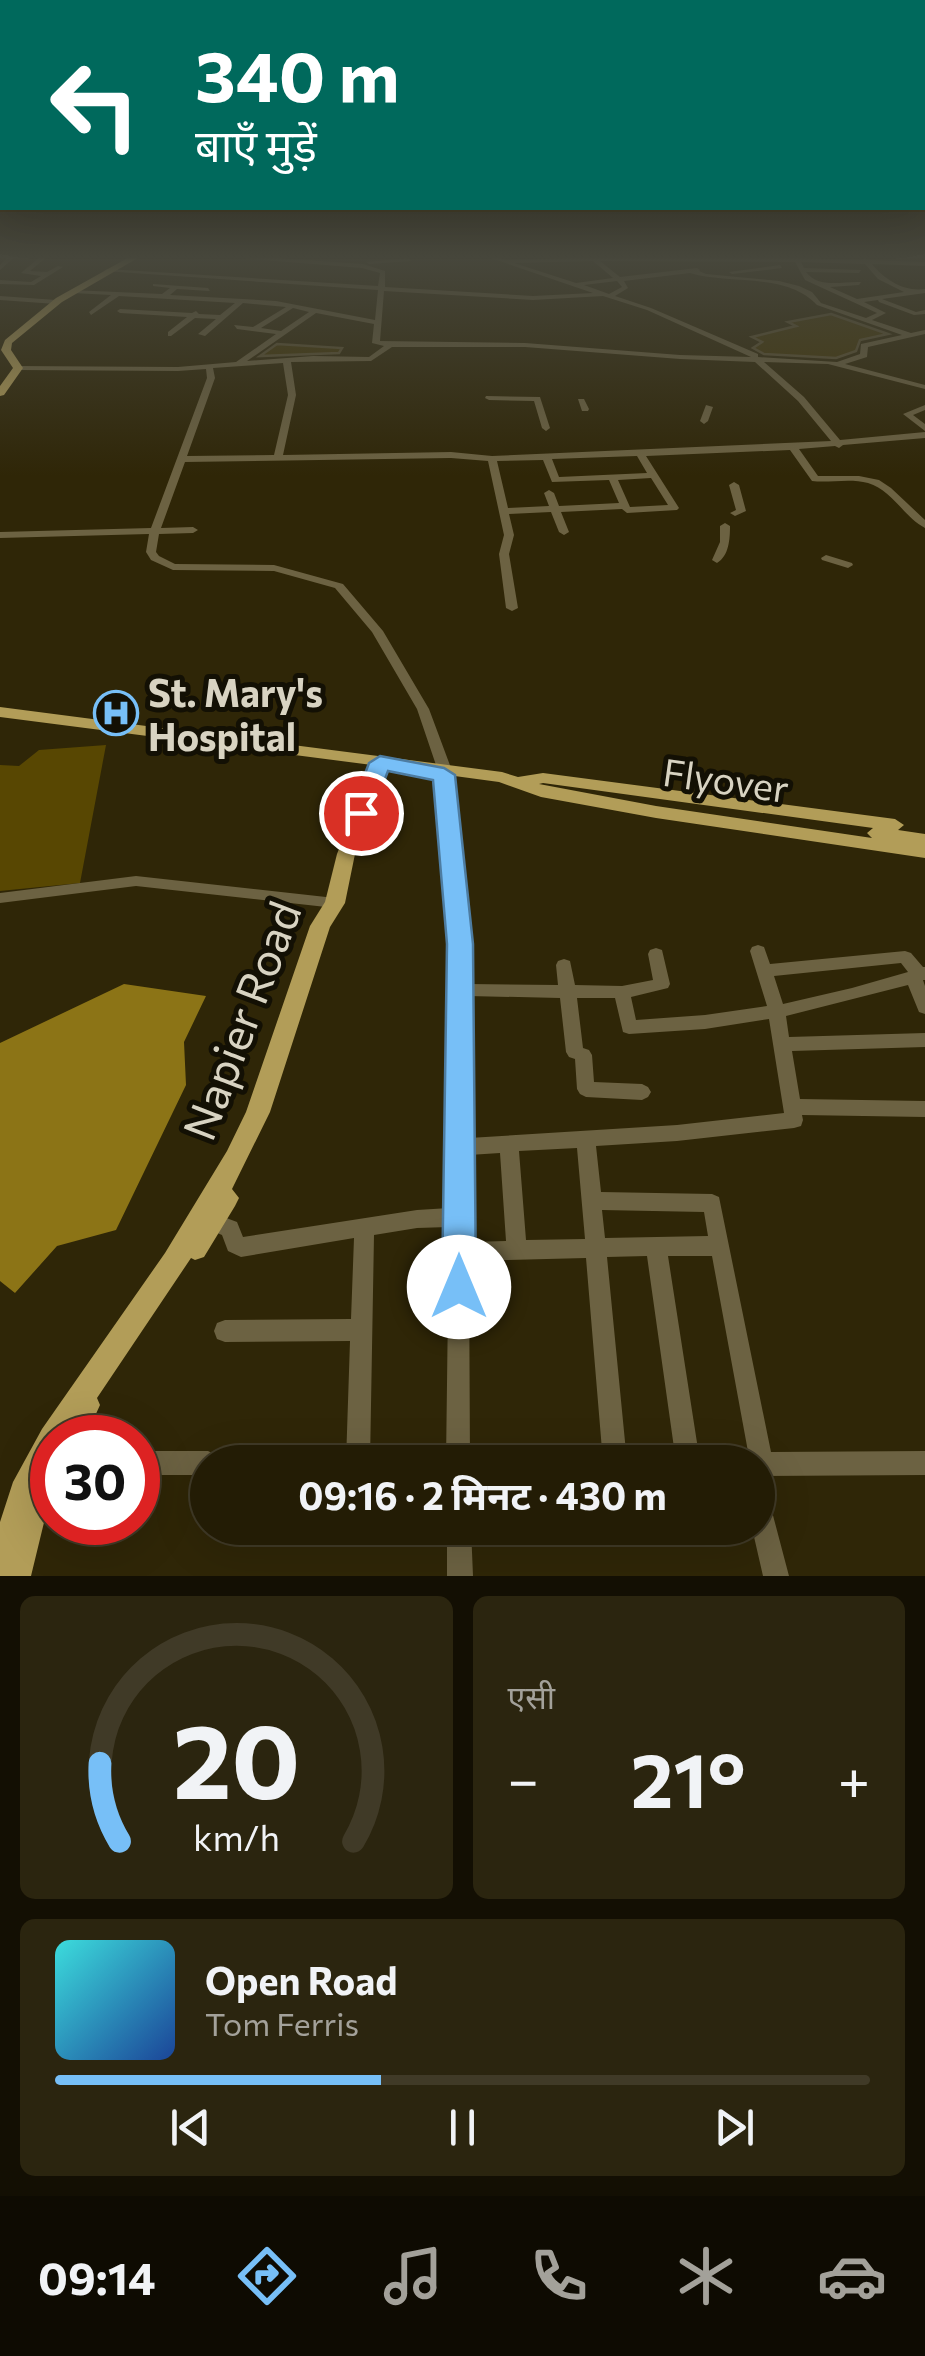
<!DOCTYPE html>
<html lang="hi">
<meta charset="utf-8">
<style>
body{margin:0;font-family:Commissioner,"Noto Sans Devanagari",sans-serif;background:#2b250f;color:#f1f3f6;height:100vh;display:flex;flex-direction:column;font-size:38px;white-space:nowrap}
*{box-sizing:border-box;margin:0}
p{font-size:32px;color:#a3a19a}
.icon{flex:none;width:55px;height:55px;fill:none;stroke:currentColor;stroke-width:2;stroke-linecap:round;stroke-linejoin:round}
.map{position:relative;height:1576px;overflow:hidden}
.panel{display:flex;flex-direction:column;gap:20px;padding:20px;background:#130f03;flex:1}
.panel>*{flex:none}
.banner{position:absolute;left:0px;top:0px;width:925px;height:210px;box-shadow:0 10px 40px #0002,0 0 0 2px #403a27;background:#00695c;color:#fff;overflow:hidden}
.speed{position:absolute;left:30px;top:1415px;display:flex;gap:20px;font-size:50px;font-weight:700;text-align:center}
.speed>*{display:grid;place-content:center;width:130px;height:130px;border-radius:50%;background:#231c05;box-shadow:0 10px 40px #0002,0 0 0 2px #403a27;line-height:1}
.speed .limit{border:15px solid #d22;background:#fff;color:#111}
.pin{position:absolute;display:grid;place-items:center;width:85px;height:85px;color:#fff;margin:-42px;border:5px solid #fff;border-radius:50%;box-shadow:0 2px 10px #0007}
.me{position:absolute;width:110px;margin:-55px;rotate:0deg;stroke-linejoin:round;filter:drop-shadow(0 0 8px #0008)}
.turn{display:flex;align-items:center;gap:35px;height:210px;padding:0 30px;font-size:45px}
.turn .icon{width:130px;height:130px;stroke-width:2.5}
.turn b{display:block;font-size:70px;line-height:85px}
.big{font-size:75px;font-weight:700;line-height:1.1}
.panel .card{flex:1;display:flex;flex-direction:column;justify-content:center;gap:15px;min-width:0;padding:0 35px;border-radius:15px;background:#2b250f}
.panel .dial{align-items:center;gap:0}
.dial svg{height:260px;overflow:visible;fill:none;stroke:#403a27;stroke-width:7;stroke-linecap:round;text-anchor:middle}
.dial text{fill:#f1f3f6;stroke:none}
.song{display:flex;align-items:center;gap:30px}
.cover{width:120px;height:120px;border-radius:15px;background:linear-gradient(135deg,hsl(180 70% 55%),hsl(220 70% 35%))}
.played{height:10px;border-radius:5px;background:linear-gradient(90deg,#77bff7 40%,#403a27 40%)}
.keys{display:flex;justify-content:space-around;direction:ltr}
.heat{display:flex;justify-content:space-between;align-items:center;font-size:55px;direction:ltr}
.panel .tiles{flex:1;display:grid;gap:20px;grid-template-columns:1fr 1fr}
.card:last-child{grid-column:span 2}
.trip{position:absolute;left:190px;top:1445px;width:585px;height:100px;border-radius:50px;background:#231c05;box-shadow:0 10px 40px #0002,0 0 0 2px #403a27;font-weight:700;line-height:100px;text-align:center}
.menu{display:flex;height:160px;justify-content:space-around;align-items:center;background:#0e0b02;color:#a3a19a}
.menu .icon{width:70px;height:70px}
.menu .active{color:#77bff7}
.menu b{font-size:45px;color:#f1f3f6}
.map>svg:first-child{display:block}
.green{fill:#584702}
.water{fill:#8c7416}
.building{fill:#423504;stroke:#5c5233;stroke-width:2.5}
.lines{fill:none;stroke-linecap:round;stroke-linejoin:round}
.minor{fill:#6c6242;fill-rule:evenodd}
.major{fill:#b29d58;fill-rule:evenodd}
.route{fill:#77bff7;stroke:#4d7ca1;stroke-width:2.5}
.labels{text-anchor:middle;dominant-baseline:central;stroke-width:10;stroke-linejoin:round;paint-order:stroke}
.poi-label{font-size:38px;font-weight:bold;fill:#d8d3c2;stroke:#131004;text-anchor:start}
.street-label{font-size:38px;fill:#d8d3c2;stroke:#131004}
.near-street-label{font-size:45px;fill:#d8d3c2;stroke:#131004}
</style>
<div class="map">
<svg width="925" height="1576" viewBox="0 0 925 1576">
<rect width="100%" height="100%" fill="#2f2607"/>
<path class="green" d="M 106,745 L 80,883 L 0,891 L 0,765 L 19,766 L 39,750 Z"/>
<path class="water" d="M 124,984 L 206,996 L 184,1042 L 186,1085 L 116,1230 L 57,1246 L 15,1293 L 0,1281 L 0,1043 Z"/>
<path class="building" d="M 831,314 L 888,334 L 860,340 L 856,351 L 836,358 L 764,354 L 753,348 L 762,342 L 752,337 L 796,326 L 788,322 Z
M 277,344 L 342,348 L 339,353 L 260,356 Z"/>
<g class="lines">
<path class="minor" d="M 10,255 L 17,255 L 0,270 L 0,265 Z
M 42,255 L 49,255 L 30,271 L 47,272 L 58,266 L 63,267 L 34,285 L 0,284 L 0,280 L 31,282 L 41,276 L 21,273 Z
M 203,255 L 236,255 L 363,264 L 385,271 L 385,287 L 533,296 L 593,293 L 482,255 L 492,255 L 506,260 L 594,257 L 774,257 L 862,260 L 864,257 L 868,260 L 925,262 L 925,266 L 872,264 C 885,280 904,292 925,289 L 925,293 L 882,299 L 916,312 L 925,310 L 925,314 L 914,315 L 879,302 L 878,300 L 864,302 L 886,313 L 872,320 L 911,333 L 925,330 L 925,334 L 868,347 L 867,357 L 845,364 L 925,385 L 925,389 L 828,364 L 764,362 L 804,397 L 840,440 L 925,432 L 925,438 L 843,445 L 839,448 L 835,446 L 799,449 L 818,476 L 859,476 L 879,480 L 891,488 L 925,520 L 925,528 C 904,517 892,490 868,483 C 850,478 830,483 812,481 L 790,450 L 646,456 L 679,508 L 677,510 L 627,513 L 622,509 L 561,512 L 569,532 L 564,535 L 559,532 L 551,512 L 509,514 L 514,535 L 509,554 L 518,608 L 512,611 L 506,608 L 499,554 L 504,535 L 488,461 L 451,458 L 185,462 L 161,528 L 193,527 L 198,530 L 193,533 L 159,534 L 156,552 L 159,556 L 175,564 L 274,565 L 343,584 L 383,631 L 429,709 L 451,768 L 447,771 L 451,775 L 468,944 L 468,984 L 558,985 L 556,965 L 558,961 L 564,959 L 570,961 L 575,985 L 622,986 L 653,980 L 648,954 L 650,950 L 656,948 L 662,950 L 670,984 L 668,988 L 631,997 L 636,1020 L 705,1015 L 767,1006 L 750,951 L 752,947 L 758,945 L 764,947 L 770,964 L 905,951 L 911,953 L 923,967 L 925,967 L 925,980 L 923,980 L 925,986 L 925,1014 L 919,1012 L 908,985 L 786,1016 L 789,1037 L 925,1033 L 925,1047 L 792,1051 L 800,1099 L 925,1101 L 925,1117 L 802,1115 L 803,1120 L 801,1126 L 794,1128 L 677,1141 L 596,1146 L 601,1192 L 712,1194 L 719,1197 L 771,1452 L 925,1451 L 925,1475 L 758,1476 L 758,1462 L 747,1462 L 749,1457 L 712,1256 L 668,1256 L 700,1462 L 676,1462 L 647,1256 L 607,1257 L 627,1462 L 603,1462 L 586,1258 L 469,1261 L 470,1462 L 446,1462 L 449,1227 L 417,1228 L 374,1235 L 370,1462 L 346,1462 L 350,1341 L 225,1342 L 217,1339 L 214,1331 L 217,1323 L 225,1320 L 351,1319 L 354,1238 L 241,1257 L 228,1251 L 222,1235 L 198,1225 L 195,1219 L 198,1213 L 205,1210 L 237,1222 L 243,1237 L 417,1210 L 449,1208 L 452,944 L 437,775 L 441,771 L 437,768 L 417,709 L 372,632 L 335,588 L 274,571 L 173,570 L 151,560 L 146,552 L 149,534 L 0,538 L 0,532 L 151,528 L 207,378 L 206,369 L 178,371 L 18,370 L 14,368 L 15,366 L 178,367 L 236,362 L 276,334 L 237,329 L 234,325 L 253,327 L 286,307 L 243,303 L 205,336 L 198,334 L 216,319 L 195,318 L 171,336 L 168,336 L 168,332 L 187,317 L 120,313 L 117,311 L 120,309 L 192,313 L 196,311 L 199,314 L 220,315 L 235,303 L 119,296 L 91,315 L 89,312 L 111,295 L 73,293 L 71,290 L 162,294 L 170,288 L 153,286 L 153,284 L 208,288 L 210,291 L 177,289 L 170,295 L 276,301 L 375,320 L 378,290 L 104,271 L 107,269 L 378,286 L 380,273 L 362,268 ZM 593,261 L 613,278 L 576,283 L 514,263 ZM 600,261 L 795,262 L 805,280 L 877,313 L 866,318 L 821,303 L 812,292 L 799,286 L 779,281 L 706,274 L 699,271 L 700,270 L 697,268 L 620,277 ZM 801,262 L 865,264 L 878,279 L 904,292 L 857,299 L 830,287 L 859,285 L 861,282 C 842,281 819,289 806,272 L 859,273 L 861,270 L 804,268 ZM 690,273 C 730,285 787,272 817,305 L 902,335 L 861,344 L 860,354 L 837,362 L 758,357 L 758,354 L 651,308 L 615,296 L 628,288 L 624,281 ZM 617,281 L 622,287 L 609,294 L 584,285 ZM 384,291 L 533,300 L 603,296 L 647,310 L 751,357 L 680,355 L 525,343 L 380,341 ZM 293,308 L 309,312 L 281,331 L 261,328 ZM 316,313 L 374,324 L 372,343 L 384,346 L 369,357 L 313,356 L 247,361 ZM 392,347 L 525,347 L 680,359 L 755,362 L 798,401 L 831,441 L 492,456 L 451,452 L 283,455 L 296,395 L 291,362 L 371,361 ZM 283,363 L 288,395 L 274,455 L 187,456 L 215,378 L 213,368 ZM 637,456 L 647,473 L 559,477 L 552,459 ZM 543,460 L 552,482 L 609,480 L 619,503 L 559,506 L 554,493 L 549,490 L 544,493 L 549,506 L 508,508 L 497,461 ZM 651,478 L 668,505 L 630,507 L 618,480 ZM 901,963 L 908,972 L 852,988 L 783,1004 L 774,976 ZM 468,996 L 560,998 L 566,1052 L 569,1057 L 575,1059 L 577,1089 L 580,1094 L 586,1097 L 642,1100 L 648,1097 L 651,1092 L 648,1087 L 642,1084 L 594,1082 L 592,1055 L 589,1050 L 583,1048 L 577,998 L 615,998 L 623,1032 L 629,1034 L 705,1029 L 769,1019 L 784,1113 L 677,1125 L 469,1138 ZM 577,1148 L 585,1239 L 526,1240 L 519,1151 ZM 500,1153 L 506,1241 L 469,1242 L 469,1155 ZM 602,1210 L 704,1212 L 708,1236 L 605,1238 Z
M 409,258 L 411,261 L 369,264 L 366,262 Z
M 780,265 L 782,268 L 732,274 L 729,272 Z
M 0,296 L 56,300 L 59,302 L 56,304 L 0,300 Z
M 486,396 L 540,397 L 550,428 L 546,431 L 542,428 L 534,401 L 489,400 L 485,398 Z
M 578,399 L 584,399 L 589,409 L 588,411 L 582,411 Z
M 706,405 L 713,407 L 708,421 L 704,424 L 700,421 Z
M 925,405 L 925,410 L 913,415 L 925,424 L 925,431 L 903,414 Z
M 734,482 L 739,485 L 746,511 L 735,516 L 730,513 L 736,510 L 729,485 Z
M 725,523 L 730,526 C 730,539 729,556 717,563 L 712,560 L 720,542 L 720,526 Z
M 826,555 L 852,563 L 853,565 L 848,568 L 822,560 L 821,558 Z
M 136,876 L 335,898 L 340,899 L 343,903 L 340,907 L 335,908 L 136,886 L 0,903 L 0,893 Z
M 138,1451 L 208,1451 L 216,1455 L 220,1462 L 208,1462 L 208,1475 L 138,1475 Z
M 758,1492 L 767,1495 L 770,1504 L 789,1576 L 763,1576 L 752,1528 L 758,1528 Z
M 447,1528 L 471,1528 L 473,1576 L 447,1576 Z"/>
<path class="major" d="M 133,255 L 143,255 L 62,302 L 12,343 L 11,350 L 23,368 L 4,395 L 0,396 L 0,386 L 13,368 L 1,350 L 5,340 L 56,298 Z
M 0,707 L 502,772 L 518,777 L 543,773 L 895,819 L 904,825 L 898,830 L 925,834 L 925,858 L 656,818 L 541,797 L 499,782 L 388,767 L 355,854 L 345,903 L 330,927 L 270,1112 L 232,1189 L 239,1198 L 235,1206 L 204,1257 L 195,1260 L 191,1258 L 97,1398 L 100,1405 L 85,1438 L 52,1438 L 52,1498 L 48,1506 L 31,1576 L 0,1576 L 0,1522 L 13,1482 L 42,1429 L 165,1253 L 227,1151 L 246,1112 L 310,926 L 325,902 L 337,854 L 372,765 L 0,717 ZM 543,783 L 873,828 L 867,833 L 872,838 L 656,806 L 539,784 Z"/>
</g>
<linearGradient id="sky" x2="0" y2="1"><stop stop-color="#1a1504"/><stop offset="0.54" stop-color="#47473c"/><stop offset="1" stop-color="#47473c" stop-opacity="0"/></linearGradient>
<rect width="925" height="476" fill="url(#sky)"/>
<path class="route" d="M 380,756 L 444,768 L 455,775 L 473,944 L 476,1287 L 471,1299 L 459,1304 L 447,1299 L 442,1287 L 447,944 L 433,780 L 388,771 L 370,818 L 353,818 L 350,813 L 369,763 Z"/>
<defs>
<symbol id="hospital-ring" viewBox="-11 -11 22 22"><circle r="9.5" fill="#131004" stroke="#77bff7" stroke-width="1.5"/><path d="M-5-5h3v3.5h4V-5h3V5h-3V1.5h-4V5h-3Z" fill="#77bff7"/></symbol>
</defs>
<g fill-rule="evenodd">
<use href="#hospital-ring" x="91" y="688" width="50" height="50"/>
</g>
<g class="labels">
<g class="poi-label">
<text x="148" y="691">St. Mary's<tspan x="148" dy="44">Hospital</tspan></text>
</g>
<g class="street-label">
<text transform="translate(726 779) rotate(8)">Flyover</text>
</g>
<g class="near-street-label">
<text transform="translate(240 1020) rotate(-69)">Napier Road</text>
</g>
</g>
</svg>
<div class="speed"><div class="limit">30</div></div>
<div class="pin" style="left:361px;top:813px;background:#d93025"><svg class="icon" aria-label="arrive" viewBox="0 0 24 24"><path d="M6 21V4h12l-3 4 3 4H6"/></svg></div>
<svg class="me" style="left:459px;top:1287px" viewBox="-20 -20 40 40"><circle r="19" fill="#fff"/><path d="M0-13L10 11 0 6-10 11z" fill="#77bff7"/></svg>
<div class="trip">09:16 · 2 मिनट · 430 m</div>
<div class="banner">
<div class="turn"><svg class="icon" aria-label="left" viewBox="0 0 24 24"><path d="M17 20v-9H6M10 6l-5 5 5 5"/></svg><div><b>340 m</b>बाएँ मुड़ें</div></div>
</div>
</div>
<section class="panel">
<div class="tiles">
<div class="card dial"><svg viewBox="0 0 100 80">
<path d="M14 69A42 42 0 1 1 86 69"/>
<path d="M14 69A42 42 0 0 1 8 45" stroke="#77bff7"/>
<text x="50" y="56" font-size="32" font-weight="700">20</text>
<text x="50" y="72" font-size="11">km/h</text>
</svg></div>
<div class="card"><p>एसी</p>
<div class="heat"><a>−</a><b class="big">21°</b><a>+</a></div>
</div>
<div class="card">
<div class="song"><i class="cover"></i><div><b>Open Road</b><p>Tom Ferris</p></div></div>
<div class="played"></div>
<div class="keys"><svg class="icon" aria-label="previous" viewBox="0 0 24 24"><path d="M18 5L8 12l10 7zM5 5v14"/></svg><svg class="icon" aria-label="pause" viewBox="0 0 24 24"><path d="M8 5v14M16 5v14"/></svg><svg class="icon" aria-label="next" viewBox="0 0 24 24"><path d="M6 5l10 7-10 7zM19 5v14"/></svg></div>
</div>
</div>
</section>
<nav class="menu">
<b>09:14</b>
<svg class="icon active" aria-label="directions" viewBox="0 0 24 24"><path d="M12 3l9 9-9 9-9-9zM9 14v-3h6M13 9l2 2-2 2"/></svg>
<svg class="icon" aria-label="music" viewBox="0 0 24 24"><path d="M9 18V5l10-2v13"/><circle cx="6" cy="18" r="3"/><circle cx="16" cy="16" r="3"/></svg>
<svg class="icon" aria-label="phone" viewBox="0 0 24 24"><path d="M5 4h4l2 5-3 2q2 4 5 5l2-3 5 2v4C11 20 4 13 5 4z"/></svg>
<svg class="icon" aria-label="climate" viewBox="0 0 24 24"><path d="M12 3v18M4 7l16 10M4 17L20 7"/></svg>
<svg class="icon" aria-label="car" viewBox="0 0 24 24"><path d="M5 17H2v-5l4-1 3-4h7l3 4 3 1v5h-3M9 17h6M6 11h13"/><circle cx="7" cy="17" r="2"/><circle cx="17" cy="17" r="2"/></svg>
</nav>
